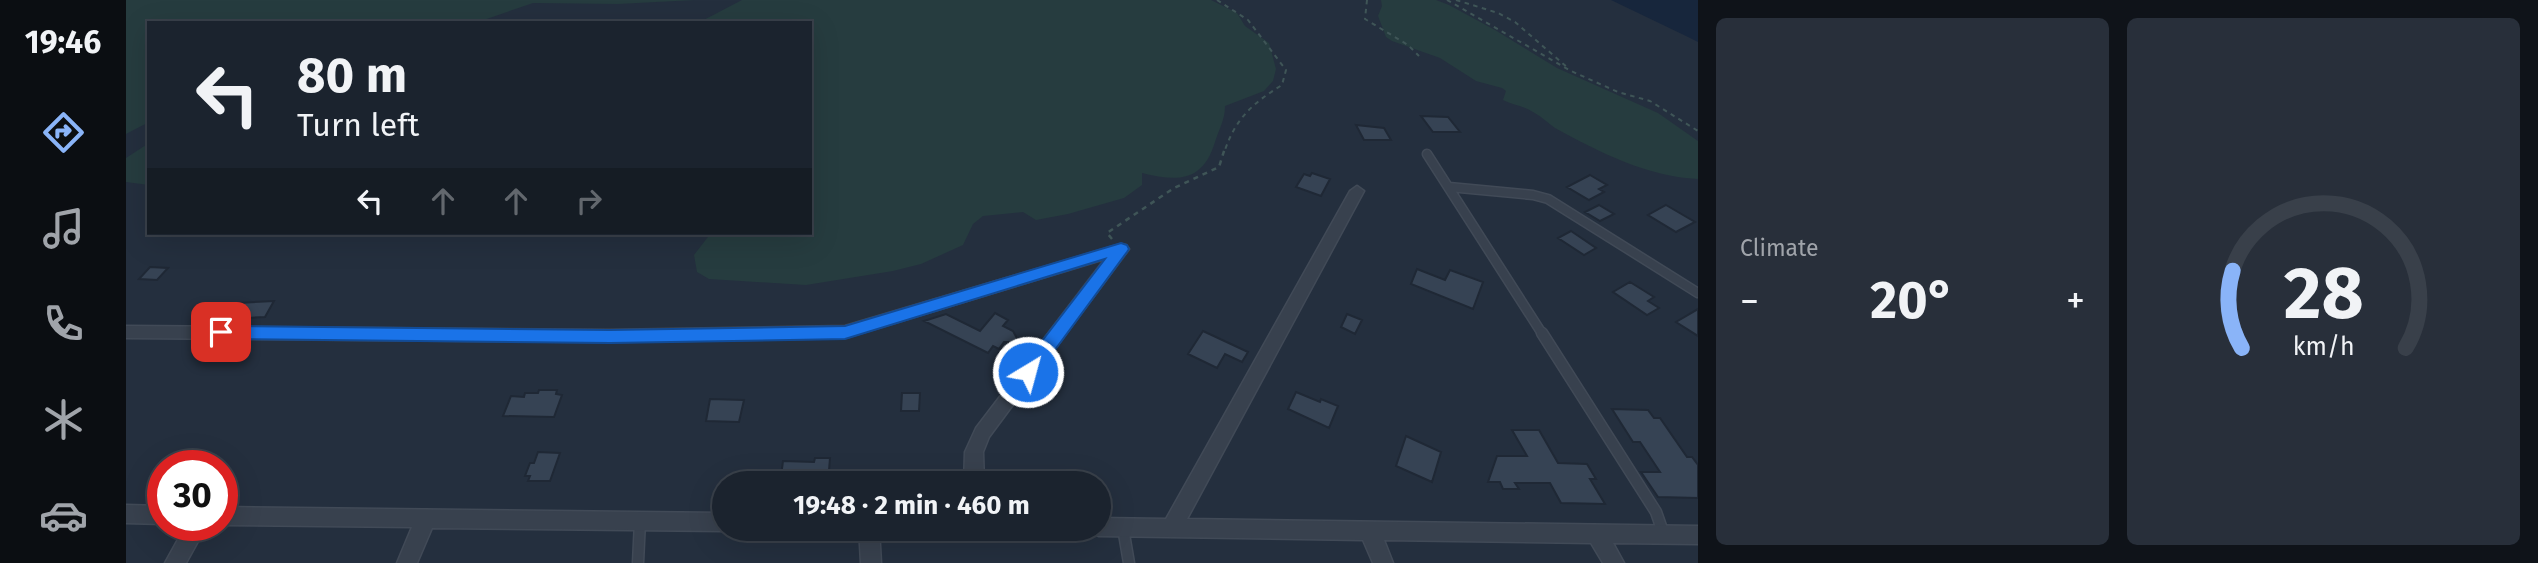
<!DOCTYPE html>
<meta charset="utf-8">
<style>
body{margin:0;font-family:"Fira Sans",sans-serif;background:#282f3a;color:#f1f3f6;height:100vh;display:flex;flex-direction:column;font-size:26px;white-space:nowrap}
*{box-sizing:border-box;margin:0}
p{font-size:23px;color:#a0a4aa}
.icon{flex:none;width:38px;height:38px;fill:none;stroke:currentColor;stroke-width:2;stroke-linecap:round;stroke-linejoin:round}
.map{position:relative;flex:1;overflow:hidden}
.side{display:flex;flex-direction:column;gap:18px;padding:18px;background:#0f1319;width:840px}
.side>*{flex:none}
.banner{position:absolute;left:21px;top:21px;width:665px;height:214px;border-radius:0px;box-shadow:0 7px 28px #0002,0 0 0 2px #39404a;background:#1b232e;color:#f1f3f6;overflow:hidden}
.speed{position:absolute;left:21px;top:450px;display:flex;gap:14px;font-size:35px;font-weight:700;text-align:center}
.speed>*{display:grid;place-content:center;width:91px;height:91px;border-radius:50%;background:#1b232e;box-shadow:0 7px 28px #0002,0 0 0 2px #39404a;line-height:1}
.speed .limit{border:10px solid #d22;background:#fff;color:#111}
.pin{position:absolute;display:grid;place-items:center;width:60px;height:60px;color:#fff;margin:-30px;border-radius:14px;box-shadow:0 4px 10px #0006}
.me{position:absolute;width:77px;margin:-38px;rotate:37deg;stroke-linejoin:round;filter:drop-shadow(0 0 5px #0008)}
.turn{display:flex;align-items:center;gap:24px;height:147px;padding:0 35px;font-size:32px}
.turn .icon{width:91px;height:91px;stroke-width:2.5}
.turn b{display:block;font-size:49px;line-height:60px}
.lanes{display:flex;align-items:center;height:66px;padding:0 35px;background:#0003;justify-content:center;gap:35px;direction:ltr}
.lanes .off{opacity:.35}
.big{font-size:52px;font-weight:700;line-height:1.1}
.side .widget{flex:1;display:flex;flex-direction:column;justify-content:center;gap:10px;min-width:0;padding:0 24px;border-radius:10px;background:#282f3a}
.side .dial{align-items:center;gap:0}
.dial svg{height:182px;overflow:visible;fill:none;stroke:#39404a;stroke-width:7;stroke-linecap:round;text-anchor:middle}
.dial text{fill:#f1f3f6;stroke:none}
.heat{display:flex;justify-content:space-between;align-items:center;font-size:38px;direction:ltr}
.side .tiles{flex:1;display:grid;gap:18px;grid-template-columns:repeat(2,1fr)}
.trip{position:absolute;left:586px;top:471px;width:399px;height:70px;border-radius:35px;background:#1b232e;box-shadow:0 7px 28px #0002,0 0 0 2px #39404a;font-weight:700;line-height:70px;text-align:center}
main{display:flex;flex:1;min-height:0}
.tabs{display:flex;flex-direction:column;width:126px;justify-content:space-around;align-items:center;background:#0b0e12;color:#a0a4aa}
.tabs .icon{width:49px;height:49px}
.tabs .selected{color:#8ab4f8}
.tabs b{font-size:32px;color:#f1f3f6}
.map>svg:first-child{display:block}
.green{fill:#263c3f}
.water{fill:#17263c}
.building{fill:#364354;stroke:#1f2835;stroke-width:2}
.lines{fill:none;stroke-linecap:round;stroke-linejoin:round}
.service-far1-casing{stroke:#414a57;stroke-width:11}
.service-casing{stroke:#414a57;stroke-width:13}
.minor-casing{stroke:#414a57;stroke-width:3}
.path-far1{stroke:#3f5557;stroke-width:2;stroke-dasharray:4.5 4.5;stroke-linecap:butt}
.path{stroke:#3f5557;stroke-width:2.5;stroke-dasharray:5 5;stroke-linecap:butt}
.service-far1{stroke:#38414e;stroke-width:8}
.service{stroke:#38414e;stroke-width:10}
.minor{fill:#38414e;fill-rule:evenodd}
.route{fill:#1a73e8;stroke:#114b97;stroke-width:2}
</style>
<main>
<nav class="tabs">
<b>19:46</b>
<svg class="icon selected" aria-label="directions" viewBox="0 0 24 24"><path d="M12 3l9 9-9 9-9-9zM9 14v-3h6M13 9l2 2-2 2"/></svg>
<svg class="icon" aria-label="music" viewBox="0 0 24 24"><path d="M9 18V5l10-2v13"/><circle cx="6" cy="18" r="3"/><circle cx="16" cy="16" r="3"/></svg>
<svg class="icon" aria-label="phone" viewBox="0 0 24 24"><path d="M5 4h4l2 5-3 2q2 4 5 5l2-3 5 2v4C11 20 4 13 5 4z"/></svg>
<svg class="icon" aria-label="climate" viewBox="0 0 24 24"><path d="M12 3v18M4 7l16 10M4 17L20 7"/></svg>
<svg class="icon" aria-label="car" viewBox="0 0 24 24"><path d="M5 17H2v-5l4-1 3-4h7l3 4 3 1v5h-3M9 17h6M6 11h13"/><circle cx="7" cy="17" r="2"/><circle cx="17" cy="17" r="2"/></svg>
</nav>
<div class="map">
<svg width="1572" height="563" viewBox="0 0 1572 563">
<rect width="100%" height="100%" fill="#242f3e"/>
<path class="green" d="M 0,0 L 569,0 L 492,4 L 407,3 L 349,23 L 23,23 L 23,122 L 0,134 Z
M 616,0 L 1085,0 L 1111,13 L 1119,26 L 1143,43 L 1150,69 L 1147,81 L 1138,91 L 1099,106 C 1099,120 1093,129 1089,142 C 1077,182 1052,182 1016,173 L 1016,185 L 998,198 L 942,214 L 910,220 L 897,212 L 857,216 L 847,224 L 837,245 L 795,264 L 767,271 L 680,285 L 583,279 L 571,272 L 568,255 L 585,233 L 684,233 L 684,23 L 572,23 Z
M 1255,0 L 1310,0 L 1323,5 L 1369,30 L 1431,68 L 1532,113 L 1572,141 L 1572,179 C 1522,177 1473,152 1429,128 C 1422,123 1415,116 1407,112 C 1398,106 1387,105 1377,100 L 1380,91 L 1376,88 L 1350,81 L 1314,58 L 1266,41 L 1260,37 L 1252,16 L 1256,6 Z
M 23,143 L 23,185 L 0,182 L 0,158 Z"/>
<path class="water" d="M 1485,0 L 1572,0 L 1572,42 L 1560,36 Z"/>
<path class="building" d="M 1295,116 L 1322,117 L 1334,132 L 1307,132 Z
M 1230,125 L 1258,128 L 1265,140 L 1238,140 Z
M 1186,173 L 1204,179 L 1195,196 L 1170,187 L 1178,174 L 1184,176 Z
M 1464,175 L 1481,185 L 1473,189 L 1478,192 L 1463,200 L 1441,187 Z
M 1473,205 L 1488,214 L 1474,221 L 1459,212 Z
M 1540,205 L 1569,222 L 1550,232 L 1522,215 Z
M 1445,231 L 1470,248 L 1458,255 L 1432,238 Z
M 24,267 L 42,268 L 31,280 L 13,279 Z
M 1291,269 L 1319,280 L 1324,270 L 1357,282 L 1347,309 L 1285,284 Z
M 1504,282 L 1528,297 L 1522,301 L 1533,308 L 1521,315 L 1487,292 Z
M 148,301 L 139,317 L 103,319 L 112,303 Z
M 1572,309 L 1572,336 L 1550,322 Z
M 869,313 L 882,320 L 877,326 L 887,331 L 893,342 L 878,342 L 873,349 L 867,346 L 862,353 L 798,321 L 820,314 L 854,331 Z
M 1221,314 L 1236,320 L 1229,334 L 1215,327 Z
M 1077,331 L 1122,352 L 1116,362 L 1099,354 L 1091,368 L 1062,354 Z
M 413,390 L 431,390 L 430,394 L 436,395 L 428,417 L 377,416 L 385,396 L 398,397 L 399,393 L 412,393 Z
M 1170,392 L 1194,402 L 1195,399 L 1212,406 L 1203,428 L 1162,409 Z
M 776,393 L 794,393 L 793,411 L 775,411 Z
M 584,399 L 618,400 L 613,422 L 580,421 Z
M 1486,409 L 1522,410 L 1528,418 L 1534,418 L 1561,457 L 1566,457 L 1572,465 L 1572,498 L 1532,497 L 1515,472 L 1534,472 L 1514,442 L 1507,442 Z
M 1386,430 L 1413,430 L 1432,463 L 1461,464 L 1470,479 L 1464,479 L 1479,504 L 1435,503 L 1424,483 L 1389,483 L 1393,489 L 1377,489 L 1374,482 L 1362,482 L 1371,456 L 1401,456 Z
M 1280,436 L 1315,452 L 1306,482 L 1270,466 Z
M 412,452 L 434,453 L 424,481 L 402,481 L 404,476 L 399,476 L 404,463 L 408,463 Z
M 689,458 L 704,458 L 702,483 L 654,483 L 657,461 L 688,462 Z"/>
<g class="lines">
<defs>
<path id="service-far1" d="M 1301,154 L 1417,335
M 1323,187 L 1407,195 L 1422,199 L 1572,293"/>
<path id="service" d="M 1416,333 L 1530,512 L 1538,535
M 997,528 L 1003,563
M 512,563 L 514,521"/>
<path id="minor" d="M 1231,186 L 1238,191 L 1061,519 L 1572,526 L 1572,544 L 1487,543 L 1498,563 L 1477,563 L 1465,543 L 1258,540 L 1267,563 L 1247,563 L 1237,540 L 973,536 L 966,533 L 964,528 L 973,528 L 973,518 L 1040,519 L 1224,191 Z
M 995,244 L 1000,245 L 1003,249 L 1000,253 L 863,437 L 857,452 L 858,483 L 838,483 L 839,452 L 850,428 L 979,259 L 719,338 L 484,342 L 0,338 L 0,326 L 484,330 L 719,326 Z
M 0,505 L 37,506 L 37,524 L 0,523 Z
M 96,507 L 598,513 L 598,528 L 605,528 L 598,531 L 306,528 L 291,563 L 271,563 L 286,527 L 96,525 Z
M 60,525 L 81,525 L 60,563 L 39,563 Z
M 733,528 L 753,528 L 755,563 L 735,563 Z"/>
</defs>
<use href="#service-far1" class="service-far1-casing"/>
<use href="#service" class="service-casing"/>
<use href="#minor" class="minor-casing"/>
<path class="path-far1" d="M 1091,0 L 1122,20 L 1160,70 L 1156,85 C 1127,103 1110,118 1099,150
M 1241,0 L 1239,19 L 1282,45 L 1293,56
M 1321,0 L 1445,71 L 1492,92 L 1524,101 L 1572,131
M 1330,0 L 1372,13 L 1389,22 L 1442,68"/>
<path class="path" d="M 986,239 L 981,233 L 1048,188 L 1093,167 L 1099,148"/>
<use href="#service-far1" class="service-far1"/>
<use href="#service" class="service"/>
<use href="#minor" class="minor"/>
</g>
<path class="route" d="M 995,243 L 1001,245 L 1003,249 L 1001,252 L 909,377 L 896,377 L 894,372 L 896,367 L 979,259 L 719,339 L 484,343 L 95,339 L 89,337 L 86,332 L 89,328 L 95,326 L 484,330 L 719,326 Z"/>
</svg>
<div class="speed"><div class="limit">30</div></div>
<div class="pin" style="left:95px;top:332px;background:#d93025"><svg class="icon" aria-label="arrive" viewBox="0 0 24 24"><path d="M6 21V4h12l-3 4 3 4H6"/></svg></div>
<svg class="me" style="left:902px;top:372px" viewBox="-20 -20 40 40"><circle r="17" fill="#1a73e8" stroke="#fff" stroke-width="3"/><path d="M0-11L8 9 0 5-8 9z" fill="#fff"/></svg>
<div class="trip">19:48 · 2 min · 460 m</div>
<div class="banner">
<div class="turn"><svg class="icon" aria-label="left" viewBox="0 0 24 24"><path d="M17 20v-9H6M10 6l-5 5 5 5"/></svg><div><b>80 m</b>Turn left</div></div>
<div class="lanes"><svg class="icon" aria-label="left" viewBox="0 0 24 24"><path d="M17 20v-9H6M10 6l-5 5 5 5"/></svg><svg class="icon off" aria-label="ahead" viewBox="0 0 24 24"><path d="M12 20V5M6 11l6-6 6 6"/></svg><svg class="icon off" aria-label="ahead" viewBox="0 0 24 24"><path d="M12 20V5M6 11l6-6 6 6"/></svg><svg class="icon off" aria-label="right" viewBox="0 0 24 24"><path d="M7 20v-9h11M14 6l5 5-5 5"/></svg></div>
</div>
</div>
<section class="side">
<div class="tiles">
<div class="widget"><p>Climate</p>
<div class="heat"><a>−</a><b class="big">20°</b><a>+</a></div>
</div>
<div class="widget dial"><svg viewBox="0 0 100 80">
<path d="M14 69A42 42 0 1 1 86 69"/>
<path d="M14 69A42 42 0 0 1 10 35" stroke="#8ab4f8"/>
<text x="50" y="56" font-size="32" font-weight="700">28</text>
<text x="50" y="72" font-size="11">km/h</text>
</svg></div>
</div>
</section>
</main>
